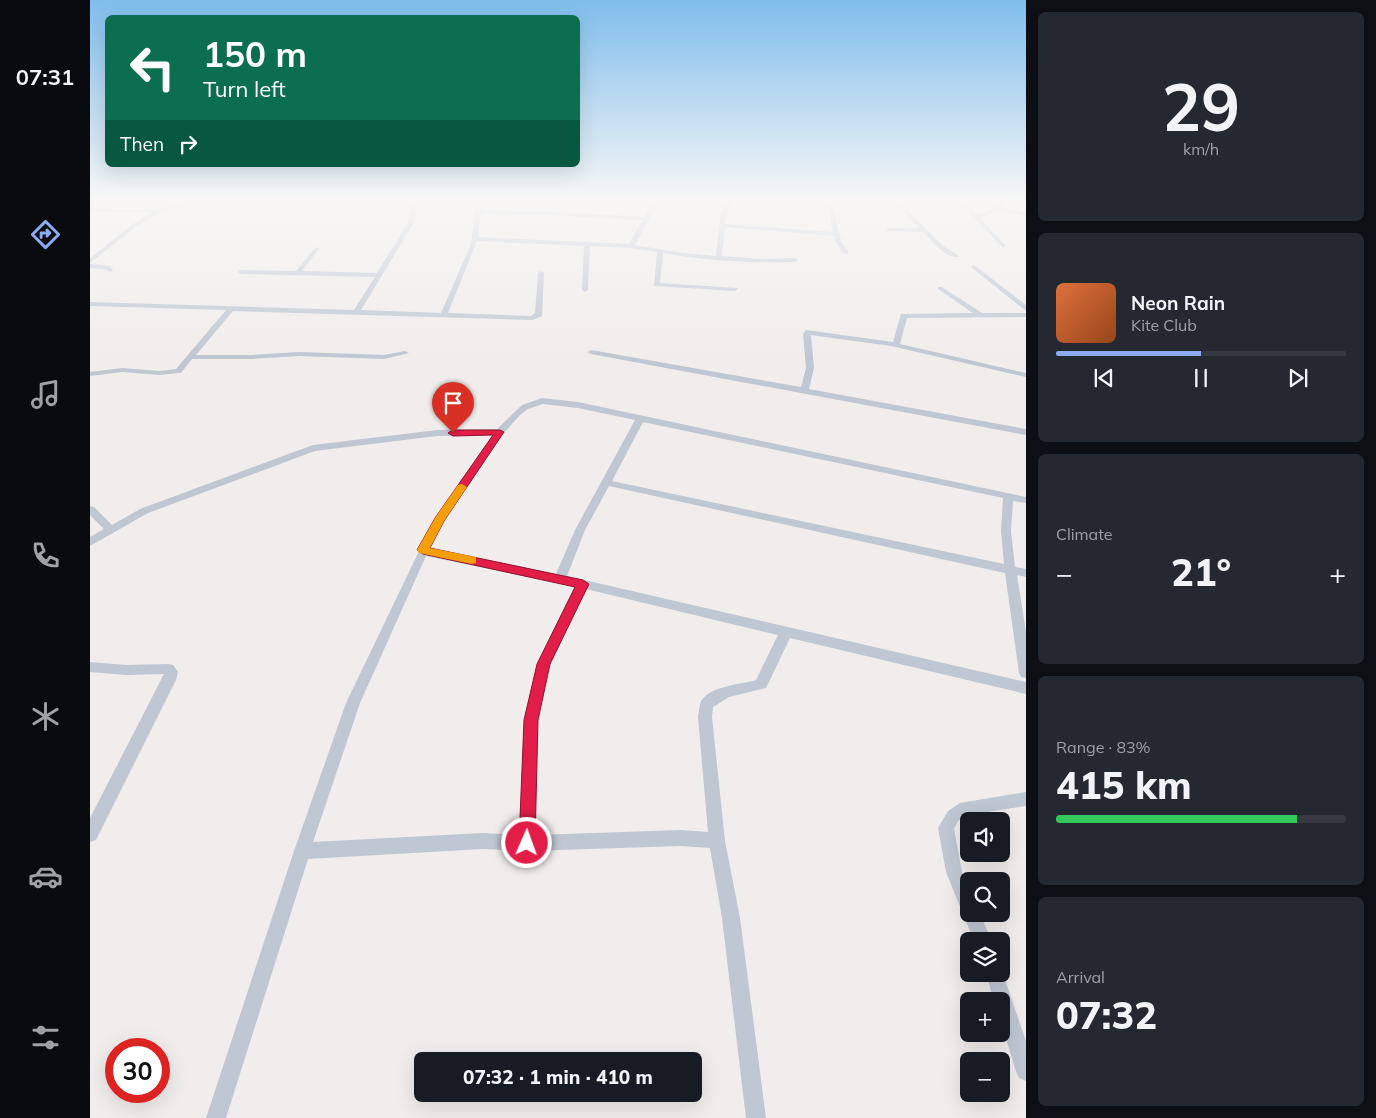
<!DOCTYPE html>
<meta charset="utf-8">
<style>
body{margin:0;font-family:Mulish,sans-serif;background:#242831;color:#f1f3f6;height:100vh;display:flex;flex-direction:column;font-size:19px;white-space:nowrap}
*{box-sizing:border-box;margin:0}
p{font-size:16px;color:#9ea1a6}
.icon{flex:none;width:28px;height:28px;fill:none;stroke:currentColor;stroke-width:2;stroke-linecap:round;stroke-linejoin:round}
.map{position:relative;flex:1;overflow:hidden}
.details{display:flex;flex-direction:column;gap:12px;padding:12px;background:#0d0f14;width:350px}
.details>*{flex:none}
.hud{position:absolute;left:15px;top:15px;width:475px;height:152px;border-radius:8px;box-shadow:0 5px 20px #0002;background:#0b6e4f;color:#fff;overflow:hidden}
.buttons{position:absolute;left:870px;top:812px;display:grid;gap:10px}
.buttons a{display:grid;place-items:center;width:50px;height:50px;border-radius:8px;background:#171b24;box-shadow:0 5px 20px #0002;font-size:25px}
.speed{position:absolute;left:15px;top:1038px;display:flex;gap:10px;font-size:25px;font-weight:700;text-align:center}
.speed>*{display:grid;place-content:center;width:65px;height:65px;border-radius:50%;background:#171b24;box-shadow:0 5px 20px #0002;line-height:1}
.speed .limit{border:8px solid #d22;background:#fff;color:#111}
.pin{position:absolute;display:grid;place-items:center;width:42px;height:42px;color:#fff;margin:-51px -21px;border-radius:50% 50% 50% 0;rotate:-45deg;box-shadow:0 0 5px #0007}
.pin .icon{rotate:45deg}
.me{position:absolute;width:55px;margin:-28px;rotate:2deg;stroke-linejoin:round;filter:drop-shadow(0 0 4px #0008)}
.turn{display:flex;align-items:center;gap:18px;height:105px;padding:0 15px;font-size:22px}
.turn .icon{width:65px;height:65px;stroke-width:2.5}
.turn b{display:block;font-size:35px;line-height:42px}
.then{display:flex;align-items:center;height:48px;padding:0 15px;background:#0003;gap:10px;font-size:19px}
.big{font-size:38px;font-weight:800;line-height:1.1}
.details .tile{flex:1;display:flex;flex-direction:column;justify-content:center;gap:8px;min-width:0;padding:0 18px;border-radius:8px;background:#242831}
.details .dial{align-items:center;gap:0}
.dial b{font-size:65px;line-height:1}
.song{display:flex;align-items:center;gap:15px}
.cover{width:60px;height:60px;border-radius:8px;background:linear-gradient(135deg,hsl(20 70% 55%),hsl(20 70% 35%))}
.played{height:5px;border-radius:2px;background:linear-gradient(90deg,#8baaf0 50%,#363941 50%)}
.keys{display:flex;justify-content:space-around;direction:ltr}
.heat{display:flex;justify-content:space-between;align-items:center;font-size:28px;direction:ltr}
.charge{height:8px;border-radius:4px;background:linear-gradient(90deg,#34c759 83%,#363941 0)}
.trip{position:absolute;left:324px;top:1052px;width:288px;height:50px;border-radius:8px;background:#171b24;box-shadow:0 5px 20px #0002;font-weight:800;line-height:50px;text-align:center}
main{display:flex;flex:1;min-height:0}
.tab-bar{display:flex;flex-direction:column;width:90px;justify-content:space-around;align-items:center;background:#090b0e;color:#9ea1a6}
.tab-bar .icon{width:35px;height:35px}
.tab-bar .selected{color:#8baaf0}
.tab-bar b{font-size:22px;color:#f1f3f6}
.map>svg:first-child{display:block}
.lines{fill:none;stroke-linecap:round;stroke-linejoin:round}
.minor{fill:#bfc7d3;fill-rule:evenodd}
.route{fill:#e11d48;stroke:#92132f}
.slow{fill:#f59e0b}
</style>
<main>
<nav class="tab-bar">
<b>07:31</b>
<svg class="icon selected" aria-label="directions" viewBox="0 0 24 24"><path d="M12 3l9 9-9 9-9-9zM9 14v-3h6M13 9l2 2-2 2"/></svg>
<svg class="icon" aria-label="music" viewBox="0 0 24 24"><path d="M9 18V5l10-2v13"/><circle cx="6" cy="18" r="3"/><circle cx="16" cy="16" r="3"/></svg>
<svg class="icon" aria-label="phone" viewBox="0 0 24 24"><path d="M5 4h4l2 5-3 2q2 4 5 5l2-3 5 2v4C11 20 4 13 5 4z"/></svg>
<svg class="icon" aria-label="climate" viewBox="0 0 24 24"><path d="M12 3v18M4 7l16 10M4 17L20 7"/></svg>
<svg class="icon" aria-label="car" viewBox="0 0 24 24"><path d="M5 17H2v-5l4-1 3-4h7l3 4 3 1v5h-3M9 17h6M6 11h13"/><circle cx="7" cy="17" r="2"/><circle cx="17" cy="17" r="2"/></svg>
<svg class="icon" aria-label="filters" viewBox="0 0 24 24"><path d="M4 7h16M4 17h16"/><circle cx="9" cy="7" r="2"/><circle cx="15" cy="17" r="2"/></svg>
</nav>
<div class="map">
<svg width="936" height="1118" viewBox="0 0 936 1118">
<rect width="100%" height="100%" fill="#f0edec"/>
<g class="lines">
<path class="minor" d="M 93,201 L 99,201 L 91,207 L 73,211 L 47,226 L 0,263 L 0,258 L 43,224 L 64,212 L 0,212 L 0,208 C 27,209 69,215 93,201 Z
M 265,201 L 390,201 L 393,203 L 390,205 L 392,206 L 391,210 L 454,211 L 554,217 L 563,201 L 569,201 L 545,245 L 593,253 L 626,256 L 630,217 L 637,201 L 643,201 L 636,217 L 635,224 L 743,232 L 738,207 L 678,201 L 737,204 L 736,201 L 742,201 L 751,241 L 759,253 L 754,254 L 745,241 L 744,236 L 635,227 L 632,256 L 672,259 L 705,258 L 708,260 L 705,262 C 661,263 616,261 573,253 L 570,283 L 647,288 L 648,289 L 645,291 L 564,286 L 567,252 L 541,248 L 500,246 L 498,290 L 495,292 L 492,290 L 494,246 L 387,241 L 358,313 L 441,316 L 445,313 L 448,273 L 451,271 L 454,273 L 452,316 L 442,320 L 143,311 L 106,355 L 161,355 L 209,352 L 294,355 L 315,351 L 319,353 L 294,359 L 209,356 L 161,359 L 102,359 L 91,373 L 88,373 L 70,375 L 32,372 L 0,376 L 0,372 L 32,368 L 70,371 L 86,369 L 136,310 L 0,306 L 0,302 L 264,310 L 285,277 L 151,274 L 148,272 L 151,270 L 206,271 L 226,247 L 229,249 L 212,271 L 287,273 L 317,224 L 322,205 L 274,206 ZM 327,205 L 388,205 L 386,206 L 381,244 L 351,313 L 271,310 L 323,224 ZM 391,214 L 454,215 L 552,220 L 539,244 L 388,237 Z
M 804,201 L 809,201 L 852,245 L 868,255 L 868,257 C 855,258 842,241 833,232 L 796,231 L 798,228 L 829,228 Z
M 857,201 L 875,202 L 887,215 L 903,209 L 912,201 L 917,201 L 911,207 L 936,212 L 936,216 L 908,210 L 890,218 L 915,245 L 916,246 L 913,248 L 871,204 Z
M 0,264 L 19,266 L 23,270 L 20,272 L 15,269 L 0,268 Z
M 884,265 L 936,305 L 936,311 L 882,268 L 881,267 Z
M 848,287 L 852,287 L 892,313 L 936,313 L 936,317 L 817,318 L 810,344 L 936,373 L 936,377 L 801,346 L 721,335 L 724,368 L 719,389 L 936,429 L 936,435 L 501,354 L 497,352 L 501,350 L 711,387 L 716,368 L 713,334 L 716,330 L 803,342 L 811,314 L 883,313 L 848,289 Z
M 452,398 L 488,402 L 936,497 L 936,503 L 923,501 L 921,531 L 925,567 L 936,569 L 936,577 L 927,575 L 936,632 L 936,678 L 931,677 L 929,673 L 915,573 L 519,486 L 495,530 L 477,576 L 936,682 L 936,694 L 700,638 L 676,688 L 639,697 L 623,707 L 622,717 L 635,841 L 650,918 L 676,1118 L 656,1118 L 632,918 L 620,848 L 591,846 L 437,851 L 393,849 L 218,859 L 136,1118 L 116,1118 L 204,851 L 256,703 L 344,520 L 403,435 L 347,436 L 225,451 L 58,513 L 0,546 L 0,537 L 14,529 L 0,515 L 0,506 L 4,507 L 22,525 L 50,509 L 223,445 L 347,430 L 407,429 L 432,405 ZM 453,404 L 488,408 L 545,420 L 485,530 L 466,574 L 340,548 L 354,521 L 413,434 L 430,415 L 438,409 ZM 553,422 L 913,498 L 911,531 L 914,564 L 522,481 ZM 336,556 L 486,587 L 448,664 L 434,720 L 429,835 L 393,833 L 223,842 L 270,703 ZM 496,589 L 688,635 L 666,680 C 650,685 622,685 611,701 C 609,706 609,712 608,717 L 618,832 L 591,830 L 445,835 L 448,720 L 460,664 Z
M 0,662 L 36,665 L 78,664 L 83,665 L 88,672 L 86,680 L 6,840 L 0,842 L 0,818 L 74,674 L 36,675 L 0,672 Z
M 936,792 L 936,806 L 878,815 L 868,821 L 864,829 L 872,872 L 879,887 L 879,914 L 890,914 L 902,941 L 884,941 L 856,872 L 848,828 L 858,811 L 870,803 Z
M 911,968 L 936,1041 L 936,1081 L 929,1078 L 926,1071 L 911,1023 L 911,1001 L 904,1001 L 896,974 L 911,974 Z"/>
</g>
<linearGradient id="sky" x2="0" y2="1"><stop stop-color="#7fbdec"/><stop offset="0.56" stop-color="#f8f7f6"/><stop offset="1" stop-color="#f8f7f6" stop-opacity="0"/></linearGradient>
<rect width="936" height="358" fill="url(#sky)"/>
<path class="route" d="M 410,430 L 414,432 L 354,521 L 340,548 L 493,580 L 499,584 L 460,664 L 448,720 L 445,843 L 442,849 L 437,851 L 431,849 L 429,843 L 434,720 L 447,664 L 485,587 L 333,554 L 327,550 L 345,518 L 403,435 L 363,436 L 358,433 L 363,430 Z"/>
<path class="slow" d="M 372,484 L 377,487 L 354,521 L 340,548 L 386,557 L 386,563 L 382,564 L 329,553 L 327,550 L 345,518 L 368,485 Z"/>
</svg>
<div class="buttons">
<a><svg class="icon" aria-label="sound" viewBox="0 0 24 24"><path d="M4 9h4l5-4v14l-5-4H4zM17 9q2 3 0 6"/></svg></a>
<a><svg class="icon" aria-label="search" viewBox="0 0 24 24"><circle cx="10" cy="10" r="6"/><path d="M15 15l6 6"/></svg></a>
<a><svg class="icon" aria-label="layers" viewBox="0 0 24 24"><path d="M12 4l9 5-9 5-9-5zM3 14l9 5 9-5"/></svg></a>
<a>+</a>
<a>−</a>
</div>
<div class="speed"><div class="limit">30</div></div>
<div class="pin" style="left:363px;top:433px;background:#d93025"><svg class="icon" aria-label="arrive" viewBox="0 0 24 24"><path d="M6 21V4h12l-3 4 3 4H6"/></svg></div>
<svg class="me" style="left:437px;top:843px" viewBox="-20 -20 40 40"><circle r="17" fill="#e11d48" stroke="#fff" stroke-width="3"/><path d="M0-11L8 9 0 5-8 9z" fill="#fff"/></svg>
<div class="trip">07:32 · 1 min · 410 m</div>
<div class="hud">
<div class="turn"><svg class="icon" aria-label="left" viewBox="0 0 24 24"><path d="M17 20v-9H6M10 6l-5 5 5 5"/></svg><div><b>150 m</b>Turn left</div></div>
<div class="then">Then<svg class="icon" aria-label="right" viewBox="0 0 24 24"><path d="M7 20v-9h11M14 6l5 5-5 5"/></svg></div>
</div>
</div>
<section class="details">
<div class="tile dial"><b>29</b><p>km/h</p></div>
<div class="tile">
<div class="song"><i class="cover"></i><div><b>Neon Rain</b><p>Kite Club</p></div></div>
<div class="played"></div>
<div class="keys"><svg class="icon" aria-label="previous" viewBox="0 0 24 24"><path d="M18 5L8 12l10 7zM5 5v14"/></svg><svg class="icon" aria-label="pause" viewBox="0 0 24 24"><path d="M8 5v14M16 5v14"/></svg><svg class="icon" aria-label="next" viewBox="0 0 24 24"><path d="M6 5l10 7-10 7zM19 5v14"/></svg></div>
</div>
<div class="tile"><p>Climate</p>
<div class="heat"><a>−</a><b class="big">21°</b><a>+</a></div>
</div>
<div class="tile"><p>Range · 83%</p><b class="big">415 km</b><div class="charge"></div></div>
<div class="tile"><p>Arrival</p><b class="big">07:32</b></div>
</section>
</main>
